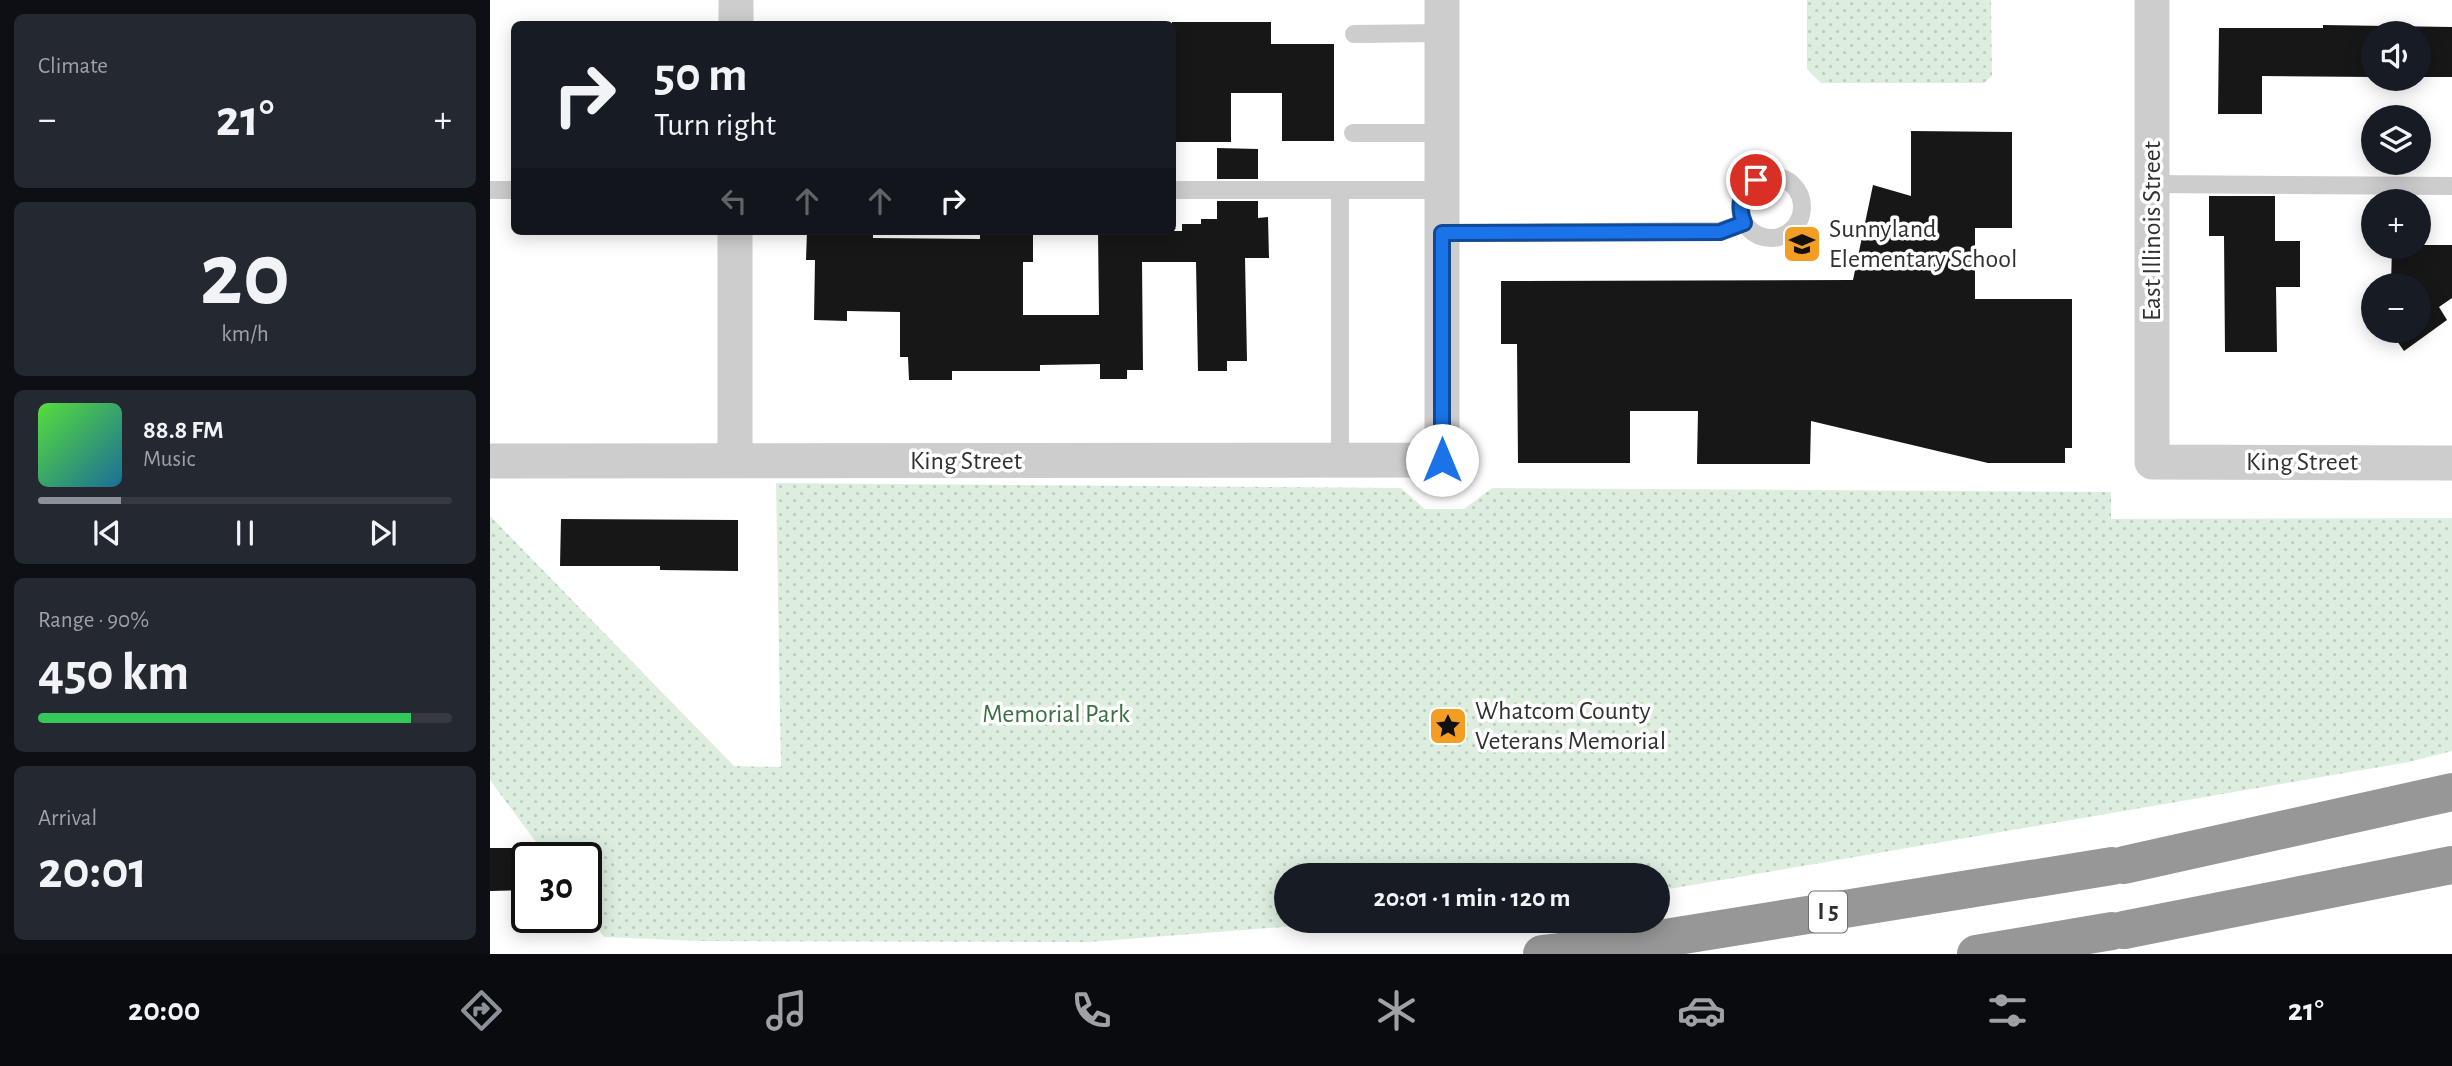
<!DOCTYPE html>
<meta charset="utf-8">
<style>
body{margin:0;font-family:"Alegreya Sans",sans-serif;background:#242831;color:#f1f3f6;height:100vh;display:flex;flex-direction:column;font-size:26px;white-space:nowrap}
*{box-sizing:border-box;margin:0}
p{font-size:23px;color:#9ea1a6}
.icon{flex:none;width:38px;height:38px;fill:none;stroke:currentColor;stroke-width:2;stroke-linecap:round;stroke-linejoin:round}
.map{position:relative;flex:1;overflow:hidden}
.drawer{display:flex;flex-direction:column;gap:14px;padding:14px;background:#0d0f14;width:490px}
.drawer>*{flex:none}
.top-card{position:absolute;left:21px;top:21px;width:665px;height:214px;border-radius:10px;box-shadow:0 4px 18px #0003;background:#171b24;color:#f1f3f6;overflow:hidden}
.tools{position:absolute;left:1871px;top:21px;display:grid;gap:14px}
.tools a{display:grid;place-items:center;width:70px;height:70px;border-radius:50%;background:#171b24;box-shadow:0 4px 18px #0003;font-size:35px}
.speed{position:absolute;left:21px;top:842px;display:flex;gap:14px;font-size:35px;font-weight:700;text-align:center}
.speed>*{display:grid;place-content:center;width:91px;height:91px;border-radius:50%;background:#171b24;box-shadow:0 4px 18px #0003;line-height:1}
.speed .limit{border:4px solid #111;border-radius:10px;background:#fff;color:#111}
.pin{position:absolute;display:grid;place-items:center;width:60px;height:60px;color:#fff;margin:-30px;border:4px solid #fff;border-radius:50%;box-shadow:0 2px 7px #0007}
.me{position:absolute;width:77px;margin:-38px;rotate:0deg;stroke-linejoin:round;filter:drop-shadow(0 0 5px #0008)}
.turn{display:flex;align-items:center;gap:24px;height:147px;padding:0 28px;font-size:32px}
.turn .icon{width:91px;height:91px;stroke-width:2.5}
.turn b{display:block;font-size:49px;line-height:60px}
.lanes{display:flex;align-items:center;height:66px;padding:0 28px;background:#0003;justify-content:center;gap:35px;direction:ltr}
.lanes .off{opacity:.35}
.big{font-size:52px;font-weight:700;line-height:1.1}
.drawer .tile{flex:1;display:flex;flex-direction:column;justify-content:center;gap:10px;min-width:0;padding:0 24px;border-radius:10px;background:#242831}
.drawer .dial{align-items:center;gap:0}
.dial b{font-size:91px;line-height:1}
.song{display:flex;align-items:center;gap:21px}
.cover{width:84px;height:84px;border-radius:10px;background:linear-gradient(135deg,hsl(110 70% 55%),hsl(200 70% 35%))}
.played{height:7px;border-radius:4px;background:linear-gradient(90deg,#8c9099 20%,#363941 20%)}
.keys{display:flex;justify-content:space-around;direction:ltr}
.heat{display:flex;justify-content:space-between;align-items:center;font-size:38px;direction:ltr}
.charge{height:10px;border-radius:5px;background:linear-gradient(90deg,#34c759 90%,#363941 0)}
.trip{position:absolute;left:784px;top:863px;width:396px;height:70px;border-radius:35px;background:#171b24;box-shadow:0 4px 18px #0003;font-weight:700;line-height:70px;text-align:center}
.dock{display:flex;height:112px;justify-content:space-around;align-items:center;background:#090b0e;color:#9ea1a6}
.dock .icon{width:49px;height:49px}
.dock .selected{color:#8c9099}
.dock b{font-size:32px;color:#f1f3f6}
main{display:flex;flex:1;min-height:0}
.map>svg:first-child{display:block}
.park{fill:url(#park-dots)}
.building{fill:#171717}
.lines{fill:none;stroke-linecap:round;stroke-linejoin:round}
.service{stroke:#cdcdcd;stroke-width:18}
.minor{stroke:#cdcdcd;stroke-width:35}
.motorway{stroke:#979797;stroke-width:38}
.route-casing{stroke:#114b97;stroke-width:18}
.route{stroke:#1a73e8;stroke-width:12}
.labels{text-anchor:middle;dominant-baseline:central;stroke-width:7;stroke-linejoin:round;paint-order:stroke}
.shield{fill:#fff;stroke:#6e6e6e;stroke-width:2}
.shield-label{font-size:24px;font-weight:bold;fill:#303030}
.poi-label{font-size:26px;fill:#303030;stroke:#fff;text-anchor:start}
.street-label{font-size:26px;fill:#303030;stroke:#fff}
.park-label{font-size:26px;fill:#397043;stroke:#fff}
</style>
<main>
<section class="drawer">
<div class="tile"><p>Climate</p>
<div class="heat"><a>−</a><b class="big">21°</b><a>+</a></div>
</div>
<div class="tile dial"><b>20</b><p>km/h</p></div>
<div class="tile">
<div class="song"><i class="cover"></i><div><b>88.8 FM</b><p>Music</p></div></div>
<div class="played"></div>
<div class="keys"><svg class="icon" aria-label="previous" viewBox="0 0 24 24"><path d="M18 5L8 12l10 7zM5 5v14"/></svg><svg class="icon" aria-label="pause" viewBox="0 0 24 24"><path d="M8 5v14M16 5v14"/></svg><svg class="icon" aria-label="next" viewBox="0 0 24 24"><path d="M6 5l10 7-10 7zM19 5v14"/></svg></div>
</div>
<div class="tile"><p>Range · 90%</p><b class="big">450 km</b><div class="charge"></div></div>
<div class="tile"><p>Arrival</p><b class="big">20:01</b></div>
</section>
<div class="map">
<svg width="1962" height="954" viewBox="0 0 1962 954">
<defs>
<pattern id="park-dots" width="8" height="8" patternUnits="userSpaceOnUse" patternTransform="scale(1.75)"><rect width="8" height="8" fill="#ddeedf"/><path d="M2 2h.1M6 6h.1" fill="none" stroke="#beccc0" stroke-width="1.8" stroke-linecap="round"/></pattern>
</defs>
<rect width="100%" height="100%" fill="#fff"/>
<path class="park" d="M 1317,0 L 1501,0 L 1502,76 L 1494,83 L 1331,83 L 1317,69 Z
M 286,483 L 911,488 L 935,509 L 974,509 L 1002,488 L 1621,492 L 1621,519 L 1962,518 L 1962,751 L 1919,762 L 1167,891 L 1167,875 L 796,875 L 796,920 L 870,921 L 598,942 L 209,941 L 114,937 L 96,912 L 96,858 L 57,857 L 0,780 L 0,516 L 244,766 L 291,767 Z"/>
<path class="building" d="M 682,22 L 781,22 L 781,44 L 844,44 L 844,141 L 792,141 L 792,93 L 741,93 L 741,142 L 682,142 Z
M 1833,25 L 1962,27 L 1962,77 L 1928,77 L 1928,33 L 1883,33 L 1883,77 L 1772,76 L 1772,114 L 1728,114 L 1729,28 L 1833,28 Z
M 1421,131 L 1522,132 L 1522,228 L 1485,228 L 1485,299 L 1582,299 L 1582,448 L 1575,448 L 1575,463 L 1498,463 L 1321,421 L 1320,464 L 1207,464 L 1208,411 L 1140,411 L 1140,463 L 1028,463 L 1027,344 L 1011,344 L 1011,281 L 1363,280 L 1383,185 L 1421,196 Z
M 727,148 L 768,149 L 768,179 L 727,179 Z
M 1719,196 L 1785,196 L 1785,241 L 1810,241 L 1810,287 L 1786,287 L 1787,352 L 1735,352 L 1734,236 L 1719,236 Z
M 727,201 L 768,201 L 768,218 L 778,217 L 779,258 L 755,258 L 757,361 L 737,361 L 737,371 L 708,371 L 706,262 L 652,262 L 653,370 L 637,370 L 637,379 L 610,379 L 610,364 L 550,365 L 550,371 L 462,371 L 462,380 L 419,380 L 418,357 L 410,357 L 410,312 L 357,311 L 357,321 L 324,320 L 325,260 L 316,260 L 317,231 L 383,231 L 383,238 L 490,239 L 490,231 L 543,231 L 543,262 L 533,262 L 533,315 L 609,315 L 608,231 L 692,231 L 692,224 L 711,224 L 711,219 L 727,219 Z
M 1928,245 L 1962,245 L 1962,298 L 1949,307 L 1957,320 L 1914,351 L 1900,331 L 1928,331 L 1928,285 L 1901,285 L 1902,247 L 1928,247 Z
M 71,519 L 248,520 L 248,571 L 170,570 L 170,566 L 70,566 Z
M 0,848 L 37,848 L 37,890 L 0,891 Z"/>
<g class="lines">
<path class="service" d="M 864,34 L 952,33
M 863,133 L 952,133
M1250 207a31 31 0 1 1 62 0a31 31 0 1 1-62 0Z
M 1662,184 L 1962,186
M 0,190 L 24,190
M 682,190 L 952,190
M 850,190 L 850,461
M 952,233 L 1230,231 L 1254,223"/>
<path class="minor" d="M 1662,0 L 1662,462 L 1962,463
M 246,24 L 246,0
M 245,231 L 245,461
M 0,461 L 952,460 L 952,0"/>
<path class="motorway" d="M 1634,865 L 1962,792
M 1634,930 L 1962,865
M 1052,954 L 1144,943 L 1622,866
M 1486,954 L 1622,931"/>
</g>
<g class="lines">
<defs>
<path id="route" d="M 952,460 L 952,233 L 1230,232 L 1254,223 C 1247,205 1251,191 1266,180"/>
</defs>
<use href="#route" class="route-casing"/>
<use href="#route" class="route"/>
</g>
<defs>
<symbol id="school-square" viewBox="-11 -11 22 22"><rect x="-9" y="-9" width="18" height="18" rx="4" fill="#f49d25" stroke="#fff"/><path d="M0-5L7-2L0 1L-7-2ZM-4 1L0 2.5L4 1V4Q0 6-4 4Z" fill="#111"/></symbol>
<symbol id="sight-square" viewBox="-11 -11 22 22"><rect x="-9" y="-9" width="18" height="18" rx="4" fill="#f49d25" stroke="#fff"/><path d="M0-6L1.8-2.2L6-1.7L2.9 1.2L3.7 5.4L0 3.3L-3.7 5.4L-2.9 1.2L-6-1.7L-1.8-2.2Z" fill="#111"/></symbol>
</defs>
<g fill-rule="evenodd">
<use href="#school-square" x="1290" y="222" width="44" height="44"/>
<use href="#sight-square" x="936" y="704" width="44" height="44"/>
</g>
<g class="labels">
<rect class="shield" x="1319" y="891.5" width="38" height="41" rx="5"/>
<g class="shield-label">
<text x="1338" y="912">I 5</text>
</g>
<g class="poi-label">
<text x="1339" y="229">Sunnyland<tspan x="1339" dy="30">Elementary School</tspan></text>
<text x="985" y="711">Whatcom County<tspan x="985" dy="30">Veterans Memorial</tspan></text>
</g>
<g class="street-label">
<text transform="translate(1662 231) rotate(-90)">East Illinois Street</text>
<text x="476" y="461">King Street</text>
<text x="1812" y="462">King Street</text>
</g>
<g class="park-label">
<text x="566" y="714">Memorial Park</text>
</g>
</g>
</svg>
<div class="tools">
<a><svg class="icon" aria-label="sound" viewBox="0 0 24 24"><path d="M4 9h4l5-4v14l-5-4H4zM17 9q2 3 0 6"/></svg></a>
<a><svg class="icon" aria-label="layers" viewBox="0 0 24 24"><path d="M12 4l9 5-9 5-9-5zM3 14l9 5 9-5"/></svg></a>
<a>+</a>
<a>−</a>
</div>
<div class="speed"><div class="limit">30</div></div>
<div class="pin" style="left:1266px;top:180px;background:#d93025"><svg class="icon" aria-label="arrive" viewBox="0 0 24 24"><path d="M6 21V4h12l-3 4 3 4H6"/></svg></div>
<svg class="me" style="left:952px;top:460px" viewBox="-20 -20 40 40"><circle r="19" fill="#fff"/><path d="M0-13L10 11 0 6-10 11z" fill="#1a73e8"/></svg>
<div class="trip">20:01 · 1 min · 120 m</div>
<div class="top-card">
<div class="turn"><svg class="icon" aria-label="right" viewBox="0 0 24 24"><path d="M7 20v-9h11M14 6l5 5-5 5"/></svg><div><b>50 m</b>Turn right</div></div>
<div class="lanes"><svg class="icon off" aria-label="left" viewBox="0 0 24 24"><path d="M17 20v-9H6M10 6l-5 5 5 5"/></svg><svg class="icon off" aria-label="ahead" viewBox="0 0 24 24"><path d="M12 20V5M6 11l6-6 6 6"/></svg><svg class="icon off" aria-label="ahead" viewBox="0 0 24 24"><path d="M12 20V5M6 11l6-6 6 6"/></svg><svg class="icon" aria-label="right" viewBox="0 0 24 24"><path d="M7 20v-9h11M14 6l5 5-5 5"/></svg></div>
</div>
</div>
</main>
<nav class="dock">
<b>20:00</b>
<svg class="icon selected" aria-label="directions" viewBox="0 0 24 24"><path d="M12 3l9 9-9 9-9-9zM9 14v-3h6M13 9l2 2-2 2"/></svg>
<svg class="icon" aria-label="music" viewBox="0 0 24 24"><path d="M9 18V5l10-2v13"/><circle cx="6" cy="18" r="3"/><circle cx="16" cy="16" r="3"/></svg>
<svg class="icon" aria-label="phone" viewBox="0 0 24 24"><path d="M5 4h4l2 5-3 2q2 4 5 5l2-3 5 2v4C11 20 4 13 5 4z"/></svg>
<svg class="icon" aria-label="climate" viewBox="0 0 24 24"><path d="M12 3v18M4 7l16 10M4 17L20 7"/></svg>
<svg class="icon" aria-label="car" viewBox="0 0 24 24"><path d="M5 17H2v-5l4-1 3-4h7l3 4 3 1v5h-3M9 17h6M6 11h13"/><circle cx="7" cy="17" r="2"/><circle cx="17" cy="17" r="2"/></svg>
<svg class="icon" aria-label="filters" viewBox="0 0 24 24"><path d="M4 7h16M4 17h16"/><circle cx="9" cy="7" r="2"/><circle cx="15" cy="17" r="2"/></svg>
<b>21°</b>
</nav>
